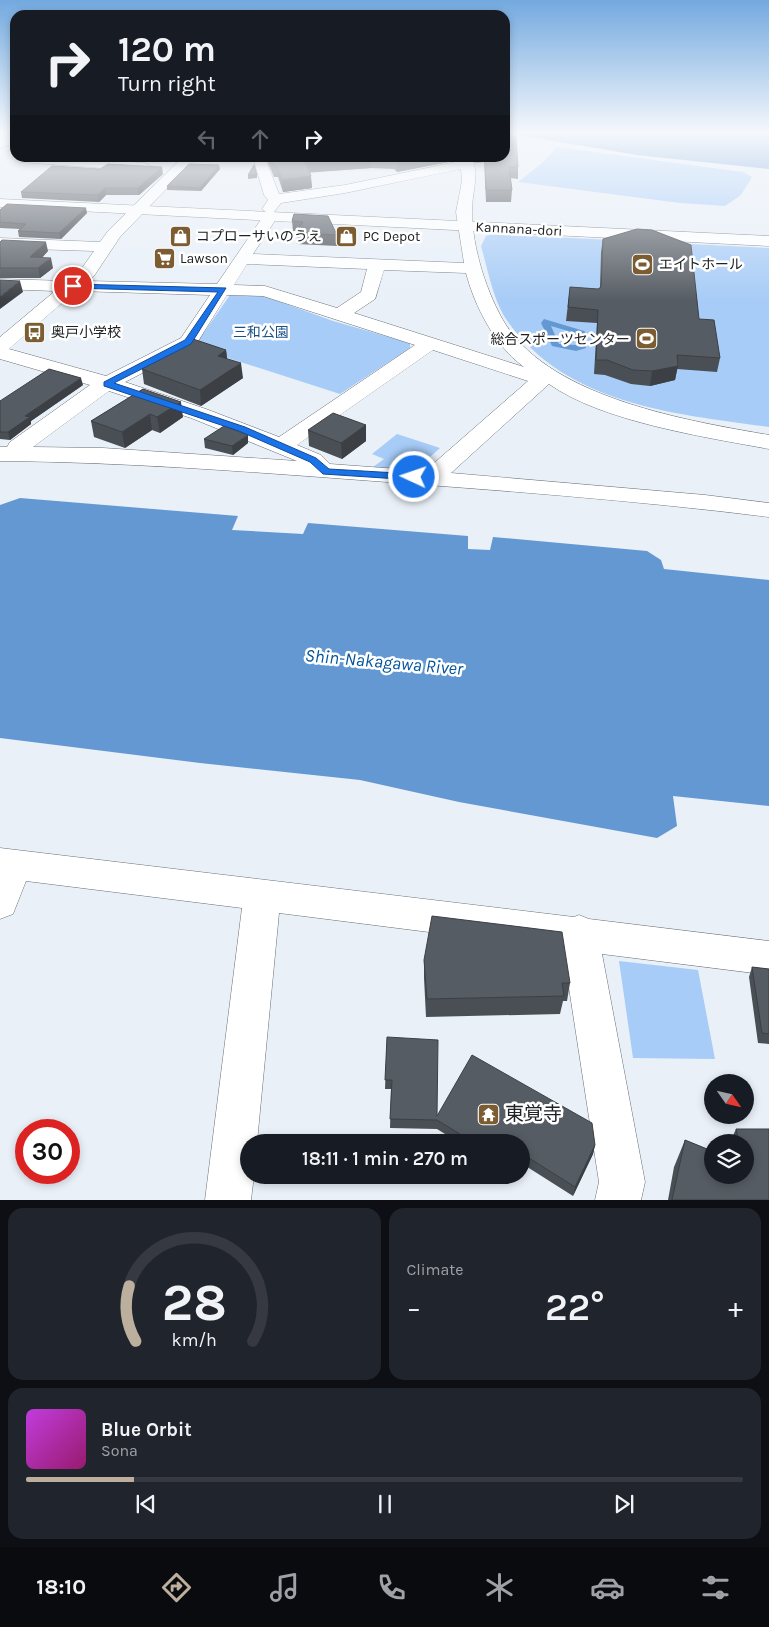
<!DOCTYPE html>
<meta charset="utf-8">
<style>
body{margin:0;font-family:Karla,"Noto Sans JP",sans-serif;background:#20242c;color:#f1f3f6;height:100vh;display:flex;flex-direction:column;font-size:19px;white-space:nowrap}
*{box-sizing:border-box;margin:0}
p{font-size:16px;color:#9ea1a6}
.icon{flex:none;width:28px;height:28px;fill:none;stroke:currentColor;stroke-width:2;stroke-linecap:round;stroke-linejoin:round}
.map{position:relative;height:1200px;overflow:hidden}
.details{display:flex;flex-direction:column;gap:8px;padding:8px;background:#0d0f14;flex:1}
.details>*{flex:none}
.banner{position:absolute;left:10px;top:10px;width:500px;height:152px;border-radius:15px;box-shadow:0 2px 8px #0003;background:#171b24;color:#f1f3f6;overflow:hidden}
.needle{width:32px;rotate:124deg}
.tools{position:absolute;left:704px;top:1074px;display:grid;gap:10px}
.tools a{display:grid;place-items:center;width:50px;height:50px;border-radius:50%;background:#171b24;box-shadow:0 2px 8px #0003;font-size:25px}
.speed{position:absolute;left:15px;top:1119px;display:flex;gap:10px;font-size:25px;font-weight:700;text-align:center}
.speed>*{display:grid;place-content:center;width:65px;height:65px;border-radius:50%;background:#171b24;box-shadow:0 2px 8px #0003;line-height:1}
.speed .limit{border:8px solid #d22;background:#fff;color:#111}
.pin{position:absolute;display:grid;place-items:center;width:42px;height:42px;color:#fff;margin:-21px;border:2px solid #fff;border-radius:50%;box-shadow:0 1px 5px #0007}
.me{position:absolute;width:55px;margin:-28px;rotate:273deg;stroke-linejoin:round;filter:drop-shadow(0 0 4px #0008)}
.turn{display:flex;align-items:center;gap:18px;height:105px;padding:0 25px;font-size:22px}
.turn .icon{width:65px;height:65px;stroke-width:2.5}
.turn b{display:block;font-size:35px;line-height:42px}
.lanes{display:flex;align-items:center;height:48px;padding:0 25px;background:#0003;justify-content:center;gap:25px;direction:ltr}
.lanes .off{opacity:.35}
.big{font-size:38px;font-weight:600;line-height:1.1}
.details .widget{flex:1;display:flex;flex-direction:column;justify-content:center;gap:8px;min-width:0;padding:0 18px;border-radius:15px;background:#20242c}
.details .dial{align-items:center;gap:0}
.dial svg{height:130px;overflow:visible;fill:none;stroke:#363941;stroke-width:7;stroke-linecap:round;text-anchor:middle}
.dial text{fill:#f1f3f6;stroke:none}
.song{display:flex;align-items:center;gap:15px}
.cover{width:60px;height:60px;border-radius:8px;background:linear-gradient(135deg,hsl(290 70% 55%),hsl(320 70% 35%))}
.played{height:5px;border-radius:2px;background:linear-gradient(90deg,#bcaf9d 15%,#363941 15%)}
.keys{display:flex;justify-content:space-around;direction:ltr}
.heat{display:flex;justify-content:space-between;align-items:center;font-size:28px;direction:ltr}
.details .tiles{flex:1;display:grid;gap:8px;grid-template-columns:1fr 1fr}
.widget:last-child{grid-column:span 2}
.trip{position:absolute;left:240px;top:1134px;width:290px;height:50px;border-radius:25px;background:#171b24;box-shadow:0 2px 8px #0003;font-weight:600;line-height:50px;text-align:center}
.menu{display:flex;height:80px;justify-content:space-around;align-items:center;background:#090b0e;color:#9ea1a6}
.menu .icon{width:35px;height:35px}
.menu .selected{color:#bcaf9d}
.menu b{font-size:22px;color:#f1f3f6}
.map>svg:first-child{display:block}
.green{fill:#a7ccf7}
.water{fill:#6498d2;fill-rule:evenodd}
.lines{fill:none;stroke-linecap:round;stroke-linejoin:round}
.minor-casing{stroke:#686f76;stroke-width:1}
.major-casing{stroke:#686f76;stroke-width:1}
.minor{fill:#fff;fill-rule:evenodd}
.major{fill:#fff;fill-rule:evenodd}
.wall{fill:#4a4f55}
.shaded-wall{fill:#3c4045}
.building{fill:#565c63;stroke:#3c4045}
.route{fill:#1a73e8;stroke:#114b97}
.labels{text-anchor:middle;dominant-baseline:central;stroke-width:5;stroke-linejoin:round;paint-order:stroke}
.far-street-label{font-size:14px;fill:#202225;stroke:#fff}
.far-poi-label{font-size:14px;fill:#202225;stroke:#fff;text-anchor:start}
.far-park-label{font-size:14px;fill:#1c5188;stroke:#fff}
.water-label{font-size:18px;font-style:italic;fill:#04559c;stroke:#fff}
.near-poi-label{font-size:19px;fill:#202225;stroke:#fff;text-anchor:start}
</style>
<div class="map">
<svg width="769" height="1200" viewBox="0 0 769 1200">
<rect width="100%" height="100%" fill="#e9f0f8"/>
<path class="green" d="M 557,147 L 743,172 L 752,177 L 741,195 L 725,206 L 680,203 L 518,182 L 542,163 Z
M 492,234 L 769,248 L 769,427 C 675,414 568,405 508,322 C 493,301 488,270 481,246 L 486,236 Z
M 230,295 L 264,296 L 333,321 L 410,343 L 410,348 L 340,394 L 194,347 Z
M 397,434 L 440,448 L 412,473 L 369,470 L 384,459 L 372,454 Z
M 619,961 L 698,970 L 715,1059 L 633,1058 Z"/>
<path class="water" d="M 506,133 L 769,133 L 769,169 L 637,155 Z
M 544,319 L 584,331 L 587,334 L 586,348 L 576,351 L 552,346 L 541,323 ZM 551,326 L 575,333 L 576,345 L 559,344 Z
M 20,498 L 238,516 L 232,530 L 303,534 L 308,523 L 468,536 L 468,549 L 490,550 L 493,537 L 647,551 L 661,560 L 664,569 L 769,580 L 769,806 L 673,796 L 677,826 L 657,838 L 459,802 L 360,780 L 200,763 L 0,738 L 0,505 Z"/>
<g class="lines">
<defs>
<path id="minor" d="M 15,134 L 15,143 L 0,148 L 0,139 Z
M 15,155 L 15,158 L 69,158 L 145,163 L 152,167 L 145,171 L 19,162 L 12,158 Z
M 182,158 L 196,158 L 120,237 L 94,276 L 88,281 L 217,284 L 266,212 L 262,209 L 268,200 L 264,195 L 253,158 L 265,158 L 279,194 L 345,185 L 456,162 L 454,158 C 460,158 471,157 474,164 C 478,178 472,194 472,211 C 472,247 487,295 506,325 C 554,399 689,421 769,435 L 769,449 C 705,437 603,422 549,384 L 451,473 L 705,495 L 769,503 L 769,517 C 633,500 496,490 360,480 C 240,471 120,462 0,461 L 0,447 L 7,447 L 10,442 L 90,385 L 0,359 L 0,337 L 55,291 L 0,289 L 0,279 L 67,281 L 82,268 L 94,251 L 0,248 L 0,238 L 100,242 L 108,231 ZM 461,169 L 462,181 L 456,212 L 464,263 L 253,254 L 278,216 L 274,212 L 281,203 L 345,193 ZM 247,264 L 367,269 L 361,292 L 337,308 L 265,286 L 234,285 ZM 384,270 L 466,273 C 475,307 495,346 524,367 L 354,313 L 375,299 ZM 76,291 L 210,295 L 181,338 L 106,376 L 9,349 ZM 227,295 L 263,296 L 415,345 L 279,437 L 206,409 L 125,382 L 195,346 ZM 433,350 L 528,381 L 425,471 L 330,464 L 321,455 L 297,445 ZM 109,391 L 191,418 L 297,461 L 103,448 L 33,447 Z
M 0,848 L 574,917 L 579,915 L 589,919 L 769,941 L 769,975 L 602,954 L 645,1182 L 641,1200 L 595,1200 L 599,1182 L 563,949 L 279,913 L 257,1142 L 249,1142 L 249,1175 L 254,1175 L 251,1200 L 205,1200 L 242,908 L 26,881 L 13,914 L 0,919 Z"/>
<path id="major" d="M 0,199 L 769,236 L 769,246 L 0,207 Z"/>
</defs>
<use href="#minor" class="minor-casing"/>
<use href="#major" class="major-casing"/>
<use href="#minor" class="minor"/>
<use href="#major" class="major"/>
</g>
<path class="wall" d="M 123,158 L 160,158 L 154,162 L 123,160 Z
M 266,158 L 453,158 L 453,161 L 397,172 L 394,169 L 371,168 L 310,172 L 312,188 L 283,192 L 278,177 L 274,177 Z
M 468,158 L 505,158 L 518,167 L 518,179 L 510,178 L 512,190 L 511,202 L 486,202 L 484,162 L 475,163 L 471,158 Z
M 220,169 L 201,191 L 167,190 L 167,186 Z
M 163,174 L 139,195 L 106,195 L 99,202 L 22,198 L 21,192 Z
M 248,175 L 257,175 L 257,178 L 248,179 Z
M 0,210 L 87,213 L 61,239 L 19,237 L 18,231 L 20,229 L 0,228 Z
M 294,214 L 337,235 L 337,246 L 297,244 L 296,233 L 298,231 L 293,231 L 292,221 Z
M 603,239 L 699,319 L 720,358 L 717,372 L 677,369 L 675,380 L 650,386 L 631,384 L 605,375 L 594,374 L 597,323 L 566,321 L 570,287 L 598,289 L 600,288 L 601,252 Z
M 0,242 L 48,251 L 42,258 L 53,268 L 40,278 L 0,278 Z
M 226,350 L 227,359 L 243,378 L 201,406 L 144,384 L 142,369 Z
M 83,385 L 31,421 L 31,424 L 10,440 L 0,439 L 0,401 Z
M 143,389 L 183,417 L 160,433 L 152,430 L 125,448 L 94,437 L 91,421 Z
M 366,425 L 366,441 L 342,459 L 309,446 L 308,430 Z
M 204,439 L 248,443 L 233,455 L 205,448 Z
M 424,960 L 570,983 L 567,1001 L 563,1001 L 560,1014 L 426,1017 L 424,978 Z
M 752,967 L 769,969 L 769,1044 L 758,1043 L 749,977 Z
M 387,1037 L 437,1116 L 595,1145 L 593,1154 L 573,1196 L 521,1163 L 521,1142 L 458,1142 L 437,1129 L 390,1128 L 391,1089 L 385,1089 Z
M 736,1129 L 769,1129 L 769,1200 L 668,1200 L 674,1167 L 685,1140 L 712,1151 L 712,1175 L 745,1175 L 745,1142 L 730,1142 Z"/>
<path class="shaded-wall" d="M 154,158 L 160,158 L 154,162 Z
M 365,158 L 371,158 L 371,168 L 305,173 L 305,161 Z
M 414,158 L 453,158 L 453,161 L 397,172 L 397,161 Z
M 476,158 L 484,158 L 484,162 L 475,163 Z
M 219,165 L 220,169 L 201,191 L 200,188 Z
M 162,167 L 163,174 L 139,195 L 138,188 Z
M 311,176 L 312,188 L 283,192 L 282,180 Z
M 105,188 L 106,195 L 99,202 L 98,195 Z
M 86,208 L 87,213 L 61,239 L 59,233 Z
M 46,242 L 48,251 L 32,267 L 30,257 Z
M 51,258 L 53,268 L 40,278 L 38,268 Z
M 20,281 L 23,292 L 0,309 L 0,297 Z
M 226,350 L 228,365 L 218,356 Z
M 241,363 L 243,378 L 201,406 L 200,390 Z
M 678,366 L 675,380 L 650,386 L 652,371 Z
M 81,378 L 83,385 L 31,421 L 31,424 L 10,440 L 8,432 L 25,416 Z
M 181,402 L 183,417 L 160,433 L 157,417 Z
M 150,414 L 152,430 L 125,448 L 122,432 Z
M 366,425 L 366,441 L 342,459 L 341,443 Z
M 248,435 L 248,443 L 233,455 L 232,446 Z
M 595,1145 L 593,1154 L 573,1196 L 575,1187 Z"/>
<path class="building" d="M 505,134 L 516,137 L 518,167 L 509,167 L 512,190 L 486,190 L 485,158 L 505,158 Z
M 270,158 L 365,158 L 305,161 L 311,176 L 282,180 L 277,166 L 274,166 Z
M 379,158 L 414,158 L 397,161 L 394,158 Z
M 108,164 L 162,167 L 138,188 L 105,188 L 98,195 L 21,192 L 52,166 L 100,169 Z
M 189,164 L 219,165 L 200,188 L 167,186 Z
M 254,165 L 257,175 L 248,175 Z
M 7,204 L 86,208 L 59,233 L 18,231 L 26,224 L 0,222 L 0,210 Z
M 294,214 L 328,216 L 337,235 L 296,233 L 303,222 L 292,221 Z
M 637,229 L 652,230 L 691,245 L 699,319 L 714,320 L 720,358 L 677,355 L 678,366 L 652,371 L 633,370 L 607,360 L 596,360 L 598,310 L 568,307 L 570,287 L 598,289 L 601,287 L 603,239 Z
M 2,240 L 46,242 L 30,257 L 51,258 L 38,268 L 0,268 L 0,242 Z
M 0,280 L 20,281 L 0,297 Z
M 193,339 L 226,350 L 218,356 L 241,363 L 200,390 L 142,369 Z
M 49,369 L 81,378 L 25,416 L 30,417 L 8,432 L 0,432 L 0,401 Z
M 143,389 L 181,402 L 157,417 L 150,414 L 122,432 L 91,421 Z
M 333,413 L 366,425 L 341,443 L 308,430 Z
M 224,426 L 248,435 L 232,446 L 204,439 Z
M 432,916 L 562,932 L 570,983 L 562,983 L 564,996 L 427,999 L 424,960 Z
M 752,967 L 769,969 L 769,1034 L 762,1033 Z
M 387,1037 L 438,1040 L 437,1116 L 472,1055 L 592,1123 L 595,1145 L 575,1187 L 521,1153 L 521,1142 L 496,1142 L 494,1141 L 493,1142 L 473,1142 L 437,1120 L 390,1119 L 392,1080 L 385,1080 Z
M 736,1129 L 769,1129 L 769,1200 L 672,1200 L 685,1140 L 712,1151 L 712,1175 L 745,1175 L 745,1142 L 739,1142 Z"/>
<linearGradient id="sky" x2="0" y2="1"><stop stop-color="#73a9df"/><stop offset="0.44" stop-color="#f5f8fc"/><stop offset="1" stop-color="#f5f8fc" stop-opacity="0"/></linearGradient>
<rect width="769" height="301" fill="url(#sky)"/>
<path class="route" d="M 73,284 L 226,288 L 191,344 L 114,383 L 245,427 L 316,458 L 329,469 L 414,474 L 418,477 L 414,480 L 323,474 L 310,462 L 239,431 L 104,386 L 104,382 L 185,340 L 218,292 L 71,288 Z"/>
<defs>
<symbol id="shop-square" viewBox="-11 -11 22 22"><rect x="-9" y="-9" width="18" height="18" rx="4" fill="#7c5c31" stroke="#fff"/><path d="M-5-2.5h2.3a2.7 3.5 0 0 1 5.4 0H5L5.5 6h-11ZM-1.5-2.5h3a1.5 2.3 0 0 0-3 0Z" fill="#fff"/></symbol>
<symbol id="supermarket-square" viewBox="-11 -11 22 22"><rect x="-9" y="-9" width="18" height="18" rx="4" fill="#7c5c31" stroke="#fff"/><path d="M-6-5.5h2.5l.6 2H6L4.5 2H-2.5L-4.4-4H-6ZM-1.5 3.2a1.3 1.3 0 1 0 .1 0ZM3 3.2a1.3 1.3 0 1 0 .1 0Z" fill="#fff"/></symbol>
<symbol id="stadium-square" viewBox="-11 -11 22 22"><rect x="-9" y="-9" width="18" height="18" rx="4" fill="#7c5c31" stroke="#fff"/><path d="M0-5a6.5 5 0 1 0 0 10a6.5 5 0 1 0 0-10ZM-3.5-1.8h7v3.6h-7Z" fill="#fff"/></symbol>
<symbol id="bus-square" viewBox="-11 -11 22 22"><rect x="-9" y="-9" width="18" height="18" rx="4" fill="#7c5c31" stroke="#fff"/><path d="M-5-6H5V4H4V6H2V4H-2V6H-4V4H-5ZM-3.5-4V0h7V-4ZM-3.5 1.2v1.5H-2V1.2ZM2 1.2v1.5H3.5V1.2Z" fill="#fff"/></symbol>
<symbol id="temple-square" viewBox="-11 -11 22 22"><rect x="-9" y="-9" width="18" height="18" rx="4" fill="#7c5c31" stroke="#fff"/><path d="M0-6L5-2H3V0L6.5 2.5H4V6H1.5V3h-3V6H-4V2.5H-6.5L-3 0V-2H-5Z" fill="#fff"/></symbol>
</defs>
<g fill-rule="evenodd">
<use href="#shop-square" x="168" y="224" width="25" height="25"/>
<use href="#shop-square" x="334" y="224" width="25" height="25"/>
<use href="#supermarket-square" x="152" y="246" width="25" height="25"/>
<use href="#stadium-square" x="630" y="252" width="25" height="25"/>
<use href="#bus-square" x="22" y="320" width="25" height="25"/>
<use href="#stadium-square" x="634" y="326" width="25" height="25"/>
<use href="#temple-square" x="476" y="1102" width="25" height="25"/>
</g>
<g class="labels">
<g class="far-street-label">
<text transform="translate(519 229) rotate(3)">Kannana-dori</text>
</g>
<g class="far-poi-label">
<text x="196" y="236">コプローサいのうえ</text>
<text x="363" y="236">PC Depot</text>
<text x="180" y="258">Lawson</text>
<text x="659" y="264">エイトホール</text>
<text x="51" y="332">奥戸小学校</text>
<text x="630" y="339" text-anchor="end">総合スポーツセンター</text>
</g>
<g class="far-park-label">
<text x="261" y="332">三和公園</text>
</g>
<g class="water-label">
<text transform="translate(384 662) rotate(5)">Shin-Nakagawa River</text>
</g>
<g class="near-poi-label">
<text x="505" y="1114">東覚寺</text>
</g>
</g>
</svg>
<div class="tools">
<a><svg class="needle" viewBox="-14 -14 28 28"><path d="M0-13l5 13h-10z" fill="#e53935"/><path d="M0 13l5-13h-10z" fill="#9ea1a6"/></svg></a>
<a><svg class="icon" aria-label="layers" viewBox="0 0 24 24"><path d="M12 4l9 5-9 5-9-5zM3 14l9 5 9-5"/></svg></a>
</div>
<div class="speed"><div class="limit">30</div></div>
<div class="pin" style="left:73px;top:286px;background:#d93025"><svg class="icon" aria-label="arrive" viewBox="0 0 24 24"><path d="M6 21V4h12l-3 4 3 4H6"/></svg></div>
<svg class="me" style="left:414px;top:477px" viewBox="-20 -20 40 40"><circle r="17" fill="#1a73e8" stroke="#fff" stroke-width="3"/><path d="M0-11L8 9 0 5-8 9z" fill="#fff"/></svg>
<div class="trip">18:11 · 1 min · 270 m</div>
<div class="banner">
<div class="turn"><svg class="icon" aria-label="right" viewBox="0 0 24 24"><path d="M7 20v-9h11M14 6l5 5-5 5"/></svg><div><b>120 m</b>Turn right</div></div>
<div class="lanes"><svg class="icon off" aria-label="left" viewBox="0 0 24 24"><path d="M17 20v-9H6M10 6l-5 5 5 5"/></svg><svg class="icon off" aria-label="ahead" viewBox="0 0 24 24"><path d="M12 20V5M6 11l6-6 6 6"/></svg><svg class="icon" aria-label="right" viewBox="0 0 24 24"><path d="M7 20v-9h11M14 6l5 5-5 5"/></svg></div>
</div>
</div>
<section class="details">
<div class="tiles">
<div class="widget dial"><svg viewBox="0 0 100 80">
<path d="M14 69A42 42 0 1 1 86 69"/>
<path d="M14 69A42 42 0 0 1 10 35" stroke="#bcaf9d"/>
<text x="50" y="56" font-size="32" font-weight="700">28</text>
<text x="50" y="72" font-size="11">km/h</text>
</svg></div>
<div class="widget"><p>Climate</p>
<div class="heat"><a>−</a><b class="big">22°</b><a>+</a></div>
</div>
<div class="widget">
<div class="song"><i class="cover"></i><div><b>Blue Orbit</b><p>Sona</p></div></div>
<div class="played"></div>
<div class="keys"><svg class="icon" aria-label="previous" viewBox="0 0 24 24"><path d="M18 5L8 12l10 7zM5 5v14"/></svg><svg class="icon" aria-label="pause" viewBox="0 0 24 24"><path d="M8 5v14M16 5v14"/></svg><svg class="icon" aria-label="next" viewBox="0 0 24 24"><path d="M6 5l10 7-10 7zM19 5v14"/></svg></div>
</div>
</div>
</section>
<nav class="menu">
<b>18:10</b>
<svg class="icon selected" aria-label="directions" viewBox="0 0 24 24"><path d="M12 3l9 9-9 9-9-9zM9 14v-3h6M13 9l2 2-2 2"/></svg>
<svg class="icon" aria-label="music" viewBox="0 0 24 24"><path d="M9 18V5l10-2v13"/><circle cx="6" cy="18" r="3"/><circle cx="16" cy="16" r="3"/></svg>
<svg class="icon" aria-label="phone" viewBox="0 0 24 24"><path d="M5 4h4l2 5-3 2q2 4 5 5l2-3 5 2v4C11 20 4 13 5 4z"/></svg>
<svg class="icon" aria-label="climate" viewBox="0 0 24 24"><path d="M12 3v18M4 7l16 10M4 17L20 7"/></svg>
<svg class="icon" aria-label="car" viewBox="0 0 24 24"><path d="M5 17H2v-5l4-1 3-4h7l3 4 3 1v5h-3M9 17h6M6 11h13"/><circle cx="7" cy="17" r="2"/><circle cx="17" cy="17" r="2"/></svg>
<svg class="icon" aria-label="filters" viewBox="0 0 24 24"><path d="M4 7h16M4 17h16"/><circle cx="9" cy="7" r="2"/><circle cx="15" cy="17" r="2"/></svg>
</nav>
